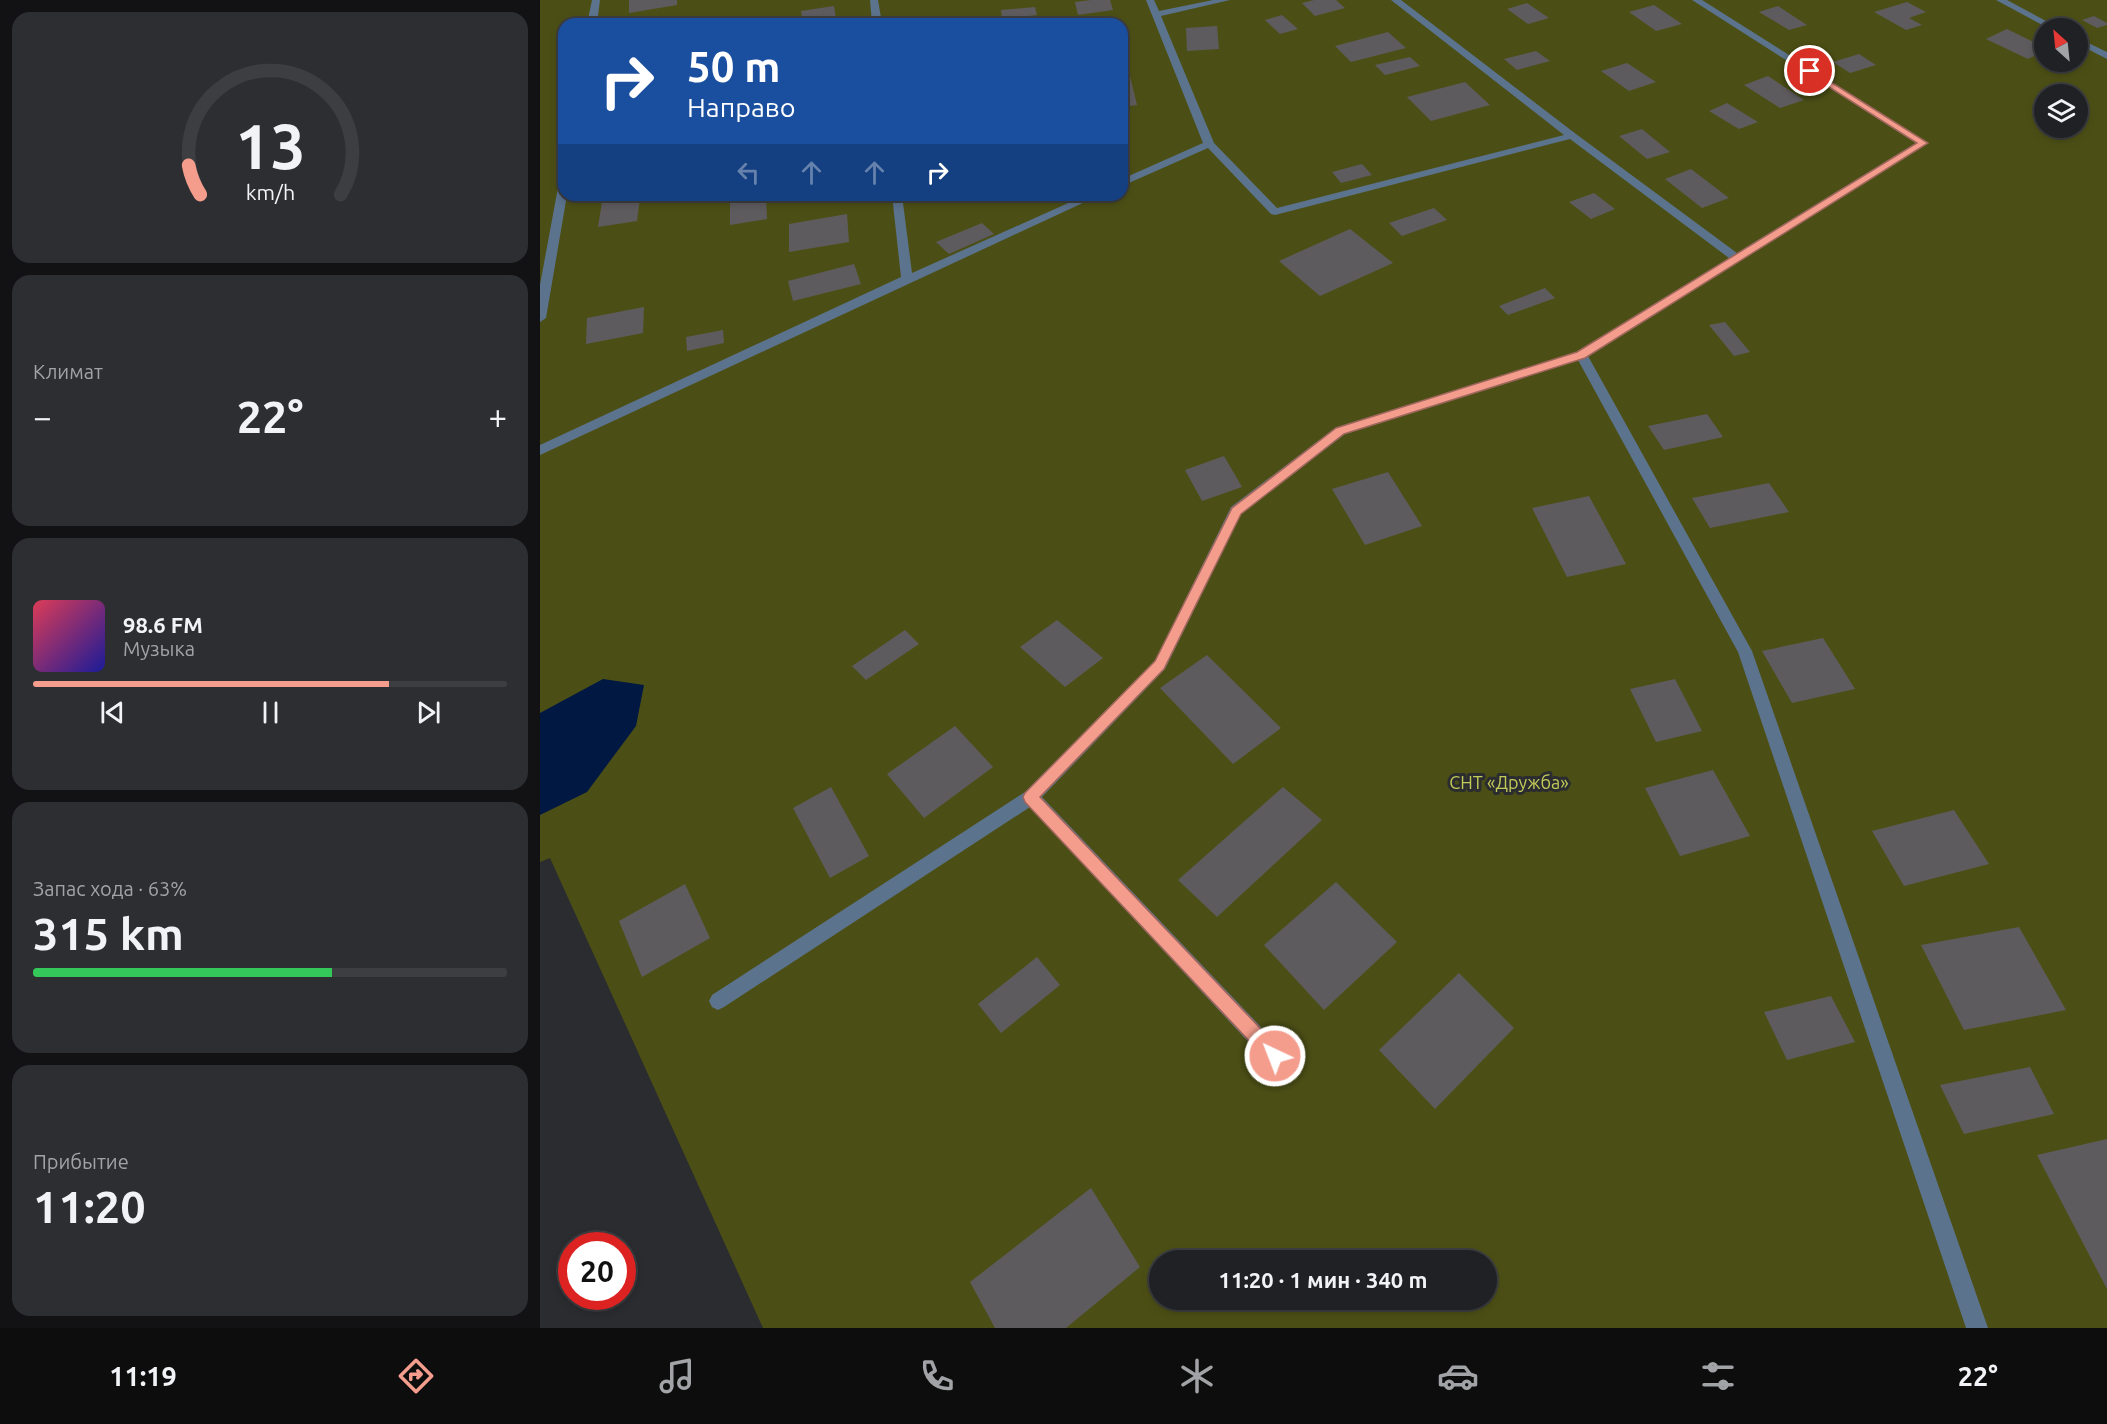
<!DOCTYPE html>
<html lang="ru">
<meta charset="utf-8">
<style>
body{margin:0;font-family:Ubuntu,sans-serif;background:#2d2e31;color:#f1f3f6;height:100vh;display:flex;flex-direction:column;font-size:22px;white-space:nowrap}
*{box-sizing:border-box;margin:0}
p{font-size:20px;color:#a2a3a6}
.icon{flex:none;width:33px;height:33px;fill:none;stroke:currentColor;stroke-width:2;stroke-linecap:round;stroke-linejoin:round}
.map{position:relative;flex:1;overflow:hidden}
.sheet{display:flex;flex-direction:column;gap:12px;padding:12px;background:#121214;width:540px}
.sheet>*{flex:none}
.top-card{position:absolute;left:18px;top:18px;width:570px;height:183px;border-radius:18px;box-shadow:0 3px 9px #0003,0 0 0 2px #3d3e41;background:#1a4fa0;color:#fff;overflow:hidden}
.needle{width:39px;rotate:333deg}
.fabs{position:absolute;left:1494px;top:18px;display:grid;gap:12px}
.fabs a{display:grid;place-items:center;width:54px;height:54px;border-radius:50%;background:#202124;box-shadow:0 3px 9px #0003,0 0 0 2px #3d3e41;font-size:30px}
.speed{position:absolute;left:18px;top:1232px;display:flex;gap:12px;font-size:30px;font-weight:700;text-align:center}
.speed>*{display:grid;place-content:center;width:78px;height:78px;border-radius:50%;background:#202124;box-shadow:0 3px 9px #0003,0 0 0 2px #3d3e41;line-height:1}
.speed .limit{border:9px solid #d22;background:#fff;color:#111}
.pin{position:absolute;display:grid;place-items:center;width:51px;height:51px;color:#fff;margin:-26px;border:3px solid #fff;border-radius:50%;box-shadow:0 2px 6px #0007}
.me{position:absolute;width:66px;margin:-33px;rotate:317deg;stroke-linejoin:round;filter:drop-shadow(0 0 4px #0008)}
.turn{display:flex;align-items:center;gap:21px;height:126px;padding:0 30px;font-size:27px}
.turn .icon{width:78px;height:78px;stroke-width:2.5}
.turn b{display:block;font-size:42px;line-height:51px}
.lanes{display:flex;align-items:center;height:57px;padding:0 30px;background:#0003;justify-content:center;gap:30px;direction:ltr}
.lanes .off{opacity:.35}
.big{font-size:45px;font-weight:700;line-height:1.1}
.sheet .tile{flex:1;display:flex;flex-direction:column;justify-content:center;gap:9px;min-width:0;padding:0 21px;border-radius:18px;background:#2d2e31}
.sheet .dial{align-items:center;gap:0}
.dial svg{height:156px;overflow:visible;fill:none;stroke:#3d3e41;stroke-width:7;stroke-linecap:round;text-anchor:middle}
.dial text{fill:#f1f3f6;stroke:none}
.song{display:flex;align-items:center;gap:18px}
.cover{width:72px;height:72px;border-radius:9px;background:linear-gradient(135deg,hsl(350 70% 55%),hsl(240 70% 35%))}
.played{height:6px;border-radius:3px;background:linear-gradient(90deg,#f49d8d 75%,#3d3e41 75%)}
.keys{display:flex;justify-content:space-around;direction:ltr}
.heat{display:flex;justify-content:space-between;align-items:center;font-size:33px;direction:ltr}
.charge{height:9px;border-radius:4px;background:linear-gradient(90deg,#34c759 63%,#3d3e41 0)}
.trip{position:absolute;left:609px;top:1250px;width:348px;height:60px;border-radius:30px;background:#202124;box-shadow:0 3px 9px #0003,0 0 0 2px #3d3e41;font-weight:700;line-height:60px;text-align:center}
.dock{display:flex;height:96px;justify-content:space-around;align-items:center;background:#0d0d0e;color:#a2a3a6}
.dock .icon{width:42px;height:42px}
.dock .on{color:#f49d8d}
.dock b{font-size:27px;color:#f1f3f6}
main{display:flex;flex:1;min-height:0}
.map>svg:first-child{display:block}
.green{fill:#4c4f15;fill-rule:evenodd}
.water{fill:#011842}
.building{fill:#5e5b5e}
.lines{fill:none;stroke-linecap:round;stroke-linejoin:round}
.service{fill:#5c738d;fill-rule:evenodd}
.route{fill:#f49d8d;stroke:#9f665c;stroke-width:1.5}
.labels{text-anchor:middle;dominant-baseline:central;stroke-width:6;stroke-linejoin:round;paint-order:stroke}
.park-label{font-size:18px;fill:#c1c957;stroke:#2b2c30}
</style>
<main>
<section class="sheet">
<div class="tile dial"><svg viewBox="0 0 100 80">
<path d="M14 69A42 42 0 1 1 86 69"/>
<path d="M14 69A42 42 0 0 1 8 54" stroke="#f49d8d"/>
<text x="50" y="56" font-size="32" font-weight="700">13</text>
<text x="50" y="72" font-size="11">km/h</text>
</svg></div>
<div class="tile"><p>Климат</p>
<div class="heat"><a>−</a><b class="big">22°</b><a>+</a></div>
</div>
<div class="tile">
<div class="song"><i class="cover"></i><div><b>98.6 FM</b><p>Музыка</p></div></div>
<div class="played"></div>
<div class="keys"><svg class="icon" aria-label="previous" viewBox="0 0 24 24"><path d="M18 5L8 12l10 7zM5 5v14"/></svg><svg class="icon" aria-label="pause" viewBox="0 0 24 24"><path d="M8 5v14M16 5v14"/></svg><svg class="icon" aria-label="next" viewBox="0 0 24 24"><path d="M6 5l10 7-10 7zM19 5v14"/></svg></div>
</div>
<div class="tile"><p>Запас хода · 63%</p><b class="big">315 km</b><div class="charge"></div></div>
<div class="tile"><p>Прибытие</p><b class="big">11:20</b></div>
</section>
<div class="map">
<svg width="1567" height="1328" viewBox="0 0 1567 1328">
<rect width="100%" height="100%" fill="#2b2c30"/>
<path class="green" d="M 0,0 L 1567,0 L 1567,1328 L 223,1328 L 10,858 L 0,862 ZM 24,24 L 582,24 L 582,195 L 24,195 ZM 1504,28 L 1538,28 L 1538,62 L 1504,62 ZM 1504,94 L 1538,94 L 1538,128 L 1504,128 ZM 620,1260 L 946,1260 L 946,1299 L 620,1299 Z"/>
<path class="water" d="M 63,679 L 104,685 L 96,726 L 47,792 L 0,815 L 0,713 Z"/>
<path class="building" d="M 89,0 L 137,0 L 137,5 L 89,13 Z
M 551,0 L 570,0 L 573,10 L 538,15 L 535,2 Z
M 774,0 L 796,0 L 805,8 L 775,16 L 762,3 Z
M 1367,2 L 1386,12 L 1369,18 L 1382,25 L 1366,30 L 1334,12 Z
M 987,3 L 1009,18 L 988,24 L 967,9 Z
M 1114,5 L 1142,24 L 1116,31 L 1089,12 Z
M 294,6 L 296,19 L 263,24 L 261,11 Z
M 1238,6 L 1267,25 L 1249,30 L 1219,12 Z
M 495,7 L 497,15 L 462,19 L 461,10 Z
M 742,15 L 758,29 L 740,34 L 725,20 Z
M 1554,16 L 1567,23 L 1567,25 L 1557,28 L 1542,20 Z
M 677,26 L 679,49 L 647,51 L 646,28 Z
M 1467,29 L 1504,47 L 1504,51 L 1488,59 L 1446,39 Z
M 848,32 L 866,48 L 811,62 L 795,46 Z
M 996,51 L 1010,61 L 977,70 L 964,59 Z
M 1319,54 L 1336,65 L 1310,73 L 1293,62 Z
M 870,57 L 880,66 L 845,75 L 835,65 Z
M 1087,63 L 1116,82 L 1089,91 L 1061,71 Z
M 590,76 L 597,105 L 582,107 L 582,77 Z
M 1228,76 L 1264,100 L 1240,108 L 1204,85 Z
M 925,82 L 950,105 L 891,121 L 867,97 Z
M 1187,103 L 1218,122 L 1199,129 L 1169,111 Z
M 1102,129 L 1130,152 L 1107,159 L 1079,136 Z
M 822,164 L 832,175 L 801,183 L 792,172 Z
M 1151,169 L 1189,198 L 1162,208 L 1125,179 Z
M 1054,193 L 1075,209 L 1051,219 L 1029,202 Z
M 190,195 L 226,195 L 227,219 L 190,225 Z
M 100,197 L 97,221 L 58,227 L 62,202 Z
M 894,208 L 907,220 L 862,236 L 849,223 Z
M 307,214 L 309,242 L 249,252 L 249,224 Z
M 442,223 L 454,234 L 409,254 L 396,242 Z
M 810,229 L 853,263 L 780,296 L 739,261 Z
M 314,264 L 321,284 L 253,301 L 248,281 Z
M 1005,288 L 1015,298 L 968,315 L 959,306 Z
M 104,307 L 103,333 L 46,344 L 47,318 Z
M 1185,322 L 1210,352 L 1194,356 L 1169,325 Z
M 183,330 L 184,343 L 147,351 L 146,337 Z
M 1167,414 L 1183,437 L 1124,450 L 1108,426 Z
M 684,456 L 702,487 L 662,501 L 645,470 Z
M 848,472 L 882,526 L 825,545 L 792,489 Z
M 1229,483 L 1249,512 L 1170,528 L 1152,498 Z
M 1049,496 L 1086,564 L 1027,577 L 992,508 Z
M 517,620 L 563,658 L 525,687 L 480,647 Z
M 365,630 L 379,644 L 326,680 L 312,666 Z
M 1283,638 L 1315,689 L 1252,703 L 1222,651 Z
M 667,655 L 741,728 L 693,764 L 620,688 Z
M 1135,679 L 1162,731 L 1116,742 L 1090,689 Z
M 415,726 L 453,767 L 384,818 L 347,774 Z
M 1173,770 L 1210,836 L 1140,856 L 1105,788 Z
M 291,787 L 329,856 L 290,878 L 253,808 Z
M 743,787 L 782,820 L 677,917 L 638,880 Z
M 1414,810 L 1449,864 L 1364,886 L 1332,831 Z
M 796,882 L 857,942 L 784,1010 L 724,945 Z
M 145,884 L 170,938 L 102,977 L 79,921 Z
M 1479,927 L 1526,1010 L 1424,1030 L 1381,945 Z
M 497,957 L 520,985 L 461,1033 L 438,1004 Z
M 919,973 L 974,1028 L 895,1109 L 839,1050 Z
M 1291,996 L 1315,1042 L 1247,1060 L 1224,1012 Z
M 1490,1067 L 1514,1114 L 1424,1134 L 1400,1085 Z
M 1567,1139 L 1567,1289 L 1497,1155 Z
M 551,1188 L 600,1267 L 526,1328 L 455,1328 L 430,1282 Z"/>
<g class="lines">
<path class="service" d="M 52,0 L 60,0 L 57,24 L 47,24 Z
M 330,0 L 338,0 L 342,24 L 332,24 Z
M 606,0 L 614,0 L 619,11 L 673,0 L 690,0 L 621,16 L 674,143 L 737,208 L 1024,135 L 851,0 L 861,0 L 1036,134 L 1197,253 L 1376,143 L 1152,0 L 1162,0 L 1388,143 L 1048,356 L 1212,651 L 1448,1328 L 1426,1328 L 1198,652 L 1038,360 L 805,434 L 701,514 L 625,669 L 502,797 L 742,1049 L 744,1056 L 742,1063 L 735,1065 L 728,1063 L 490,807 L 184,1007 L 178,1010 L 172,1007 L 169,1001 L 172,995 L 485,792 L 615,661 L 691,507 L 795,428 L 1037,352 L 1189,258 L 1030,139 L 735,215 L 731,214 L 668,148 L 582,186 L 582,179 L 663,143 Z
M 1456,0 L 1467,0 L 1519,28 L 1508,28 Z
M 1538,38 L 1567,52 L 1567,59 L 1538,44 Z
M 24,179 L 24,195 L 27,195 L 6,318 L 0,322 L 0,285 L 19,182 Z
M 352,195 L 362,195 L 372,273 L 546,195 L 560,195 L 0,455 L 0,445 L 361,277 Z"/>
</g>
<path class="route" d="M 1270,69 L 1388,143 L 1045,358 L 804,434 L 701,514 L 624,669 L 500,797 L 741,1050 L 744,1056 L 741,1062 L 735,1065 L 729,1062 L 485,802 L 483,797 L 485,793 L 615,661 L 692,508 L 796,428 L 1037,352 L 1377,143 L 1267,73 L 1265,71 Z"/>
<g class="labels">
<g class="park-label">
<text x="969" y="782">СНТ «Дружба»</text>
</g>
</g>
</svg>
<div class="fabs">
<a><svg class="needle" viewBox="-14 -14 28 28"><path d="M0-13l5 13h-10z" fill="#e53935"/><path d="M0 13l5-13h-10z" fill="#a2a3a6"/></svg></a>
<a><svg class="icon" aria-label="layers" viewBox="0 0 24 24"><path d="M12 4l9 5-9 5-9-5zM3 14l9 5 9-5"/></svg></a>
</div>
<div class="speed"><div class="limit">20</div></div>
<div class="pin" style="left:1270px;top:71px;background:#d93025"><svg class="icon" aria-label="arrive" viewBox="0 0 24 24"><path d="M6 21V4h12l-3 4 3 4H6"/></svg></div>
<svg class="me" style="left:735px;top:1056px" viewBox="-20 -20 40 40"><circle r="17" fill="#f49d8d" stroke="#fff" stroke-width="3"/><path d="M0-11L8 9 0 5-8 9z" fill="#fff"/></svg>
<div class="trip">11:20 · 1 мин · 340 m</div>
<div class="top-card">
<div class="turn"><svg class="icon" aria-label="right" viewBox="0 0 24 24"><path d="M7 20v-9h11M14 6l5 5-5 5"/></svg><div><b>50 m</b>Направо</div></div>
<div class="lanes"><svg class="icon off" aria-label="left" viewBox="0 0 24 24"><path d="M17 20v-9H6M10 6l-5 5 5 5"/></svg><svg class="icon off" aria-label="ahead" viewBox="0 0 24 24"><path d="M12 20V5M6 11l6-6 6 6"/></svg><svg class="icon off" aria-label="ahead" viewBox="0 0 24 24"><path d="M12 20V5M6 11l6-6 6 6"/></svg><svg class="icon" aria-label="right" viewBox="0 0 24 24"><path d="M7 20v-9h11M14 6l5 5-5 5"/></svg></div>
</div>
</div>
</main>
<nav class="dock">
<b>11:19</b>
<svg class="icon on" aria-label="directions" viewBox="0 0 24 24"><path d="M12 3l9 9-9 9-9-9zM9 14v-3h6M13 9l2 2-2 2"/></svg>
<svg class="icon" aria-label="music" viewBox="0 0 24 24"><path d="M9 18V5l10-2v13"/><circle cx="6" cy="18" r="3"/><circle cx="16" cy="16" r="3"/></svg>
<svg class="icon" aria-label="phone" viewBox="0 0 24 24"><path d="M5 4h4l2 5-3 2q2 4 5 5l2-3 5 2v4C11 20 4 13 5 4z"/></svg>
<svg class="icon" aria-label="climate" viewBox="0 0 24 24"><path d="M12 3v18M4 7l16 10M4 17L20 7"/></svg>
<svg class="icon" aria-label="car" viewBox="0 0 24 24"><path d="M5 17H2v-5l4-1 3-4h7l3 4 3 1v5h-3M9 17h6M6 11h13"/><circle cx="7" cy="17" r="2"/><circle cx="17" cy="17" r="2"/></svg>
<svg class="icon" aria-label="filters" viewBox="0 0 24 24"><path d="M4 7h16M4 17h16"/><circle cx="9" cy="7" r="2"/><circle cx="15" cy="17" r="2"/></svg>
<b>22°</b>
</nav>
